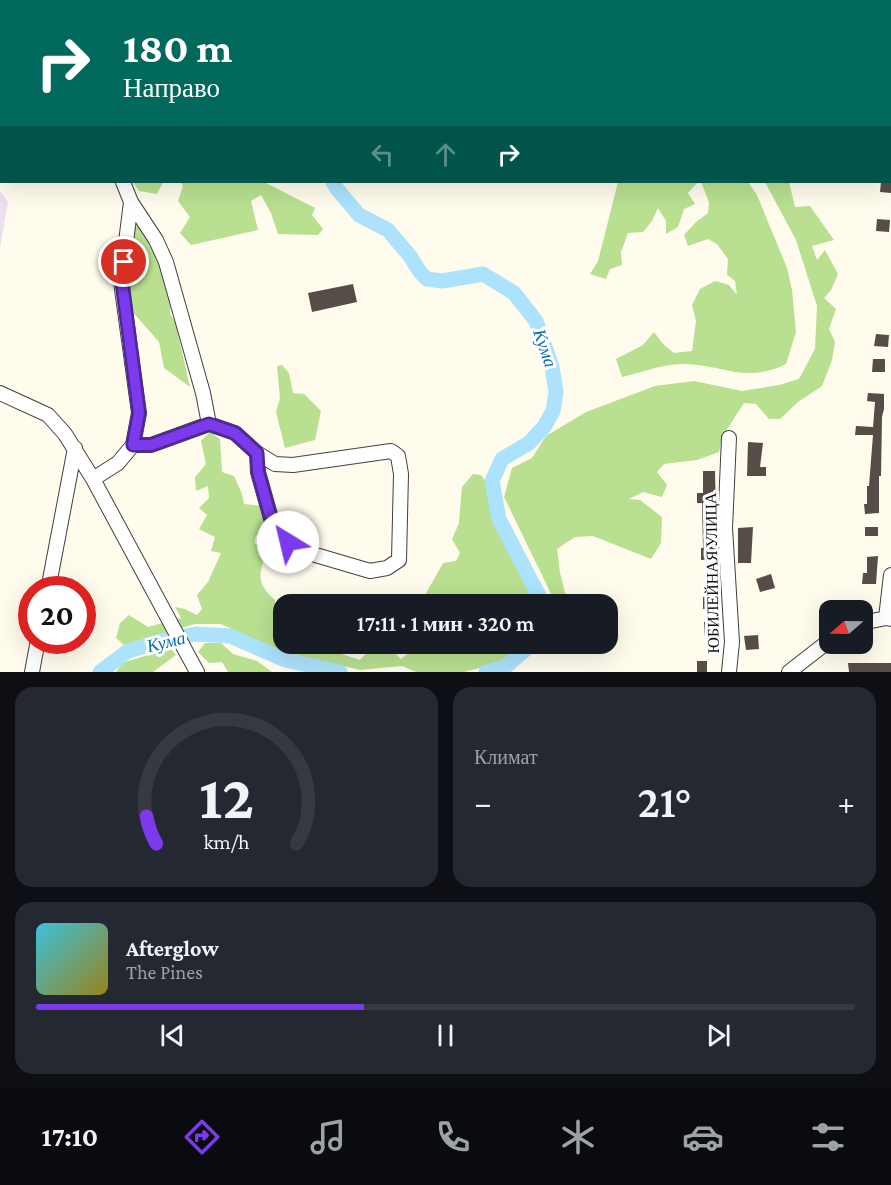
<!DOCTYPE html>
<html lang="ru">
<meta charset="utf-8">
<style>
body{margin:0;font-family:"Crimson Pro",serif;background:#242831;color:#f1f3f6;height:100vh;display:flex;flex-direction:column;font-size:22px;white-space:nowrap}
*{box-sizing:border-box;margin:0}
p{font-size:20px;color:#9ea1a6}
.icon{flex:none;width:33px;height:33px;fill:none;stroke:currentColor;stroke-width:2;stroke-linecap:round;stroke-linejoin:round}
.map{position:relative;height:672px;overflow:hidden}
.drawer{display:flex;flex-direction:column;gap:15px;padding:15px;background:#0d0f14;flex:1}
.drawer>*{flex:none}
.guide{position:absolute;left:0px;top:0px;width:891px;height:183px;box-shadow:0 6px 24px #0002;background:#00695c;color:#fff;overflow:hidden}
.needle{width:39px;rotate:250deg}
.fabs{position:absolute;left:819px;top:600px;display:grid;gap:12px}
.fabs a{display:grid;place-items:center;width:54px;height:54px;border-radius:12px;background:#171b24;box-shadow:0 6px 24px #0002;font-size:30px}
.speed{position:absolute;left:18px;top:576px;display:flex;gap:12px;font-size:30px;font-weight:700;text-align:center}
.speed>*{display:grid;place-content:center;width:78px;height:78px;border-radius:50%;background:#171b24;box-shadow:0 6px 24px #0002;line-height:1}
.speed .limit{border:9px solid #d22;background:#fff;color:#111}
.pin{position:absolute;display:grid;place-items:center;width:51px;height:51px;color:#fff;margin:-26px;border:3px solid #fff;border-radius:50%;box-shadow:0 2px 6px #0007}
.me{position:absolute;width:66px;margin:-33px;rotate:324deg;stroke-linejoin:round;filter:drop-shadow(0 0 4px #0008)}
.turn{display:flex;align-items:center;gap:21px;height:126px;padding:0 24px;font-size:27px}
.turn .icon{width:78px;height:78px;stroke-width:2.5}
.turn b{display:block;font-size:42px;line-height:51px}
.lanes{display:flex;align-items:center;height:57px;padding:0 24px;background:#0003;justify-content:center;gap:30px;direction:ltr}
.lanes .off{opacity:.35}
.big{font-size:45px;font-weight:600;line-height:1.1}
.drawer .tile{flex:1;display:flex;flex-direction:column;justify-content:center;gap:9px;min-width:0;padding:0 21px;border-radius:18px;background:#242831}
.drawer .dial{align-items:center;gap:0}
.dial svg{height:156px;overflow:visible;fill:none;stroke:#363941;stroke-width:7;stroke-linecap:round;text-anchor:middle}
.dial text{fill:#f1f3f6;stroke:none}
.song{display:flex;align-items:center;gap:18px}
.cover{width:72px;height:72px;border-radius:9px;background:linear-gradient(135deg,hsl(190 70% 55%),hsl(50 70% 35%))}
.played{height:6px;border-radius:3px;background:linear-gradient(90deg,#7c3aed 40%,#363941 40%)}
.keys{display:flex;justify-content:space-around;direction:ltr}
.heat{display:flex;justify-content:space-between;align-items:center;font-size:33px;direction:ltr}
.drawer .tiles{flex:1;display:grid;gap:15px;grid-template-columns:1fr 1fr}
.tile:last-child{grid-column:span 2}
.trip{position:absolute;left:273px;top:594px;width:345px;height:60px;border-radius:18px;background:#171b24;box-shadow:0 6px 24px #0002;font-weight:600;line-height:60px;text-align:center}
.tab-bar{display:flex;height:96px;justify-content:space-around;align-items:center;background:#090b0e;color:#9ea1a6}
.tab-bar .icon{width:42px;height:42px}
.tab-bar .on{color:#7c3aed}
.tab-bar b{font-size:27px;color:#f1f3f6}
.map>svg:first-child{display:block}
.industrial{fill:#ebe0ed}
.forest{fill:#b8e090}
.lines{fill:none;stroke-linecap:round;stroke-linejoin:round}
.river{stroke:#ace2fc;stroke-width:15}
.building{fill:#574d48}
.minor-casing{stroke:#404040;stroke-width:16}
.minor{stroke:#fff;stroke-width:14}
.route-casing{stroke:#51269a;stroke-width:15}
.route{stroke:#7c3aed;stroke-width:10}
.labels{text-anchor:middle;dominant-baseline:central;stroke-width:6;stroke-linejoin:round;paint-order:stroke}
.street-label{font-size:16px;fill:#0d0d0d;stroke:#fff}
.water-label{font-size:18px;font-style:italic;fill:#0a6cac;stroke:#fff}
</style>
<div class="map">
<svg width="891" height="672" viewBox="0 0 891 672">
<rect width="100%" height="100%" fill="#fffbed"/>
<path class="industrial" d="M 0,191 L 8,202 L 0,248 Z"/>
<path class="forest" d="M 133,182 L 163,182 L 157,194 L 139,191 Z
M 181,182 L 264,182 L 315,208 L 312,215 L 323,229 L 318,235 L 278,234 L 271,213 L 261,195 L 251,201 L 258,230 L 191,245 L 180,233 L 190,217 L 178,201 L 183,186 Z
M 618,182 L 698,182 L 688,193 L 695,204 L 684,209 L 678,227 L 666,234 L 666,221 L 658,208 L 652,221 L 643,232 L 628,233 L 621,252 L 622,265 L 610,269 L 606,279 L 590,274 L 598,261 Z
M 701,182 L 748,182 L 757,195 L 787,268 L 792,290 L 796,332 L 786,364 C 743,385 722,363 681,364 C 664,364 639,373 622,377 L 616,359 L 643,345 L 654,332 L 664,345 L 674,353 L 692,351 L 696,321 L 692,305 L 700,289 L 715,281 L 729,285 L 737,295 L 735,281 L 727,275 L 728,259 L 717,244 L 708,239 L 688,246 L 684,235 L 696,222 L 708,213 L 709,202 Z
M 765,182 L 789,182 L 795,207 L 810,206 L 834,240 L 812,246 L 817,260 L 825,250 L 838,274 L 831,290 L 824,298 L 836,309 L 829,329 L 835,342 L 832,360 L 822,386 L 798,402 L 780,419 L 769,419 L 756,404 L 744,403 L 722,437 L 719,452 L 697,460 L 664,464 L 657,472 L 667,485 L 662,497 L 643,492 L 629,499 L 640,500 L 662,517 L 661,543 L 651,559 L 593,536 L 575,537 L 557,549 L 560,573 L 568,604 L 556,604 L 504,497 L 512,468 L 532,458 L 546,436 L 586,412 L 655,386 L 694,381 L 742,391 L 779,385 L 799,379 L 815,349 L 817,306 L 796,240 Z
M 140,224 L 153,244 L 171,302 L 170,314 L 175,321 L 190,387 L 164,368 L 159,342 L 131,310 L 125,281 L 132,229 Z
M 282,365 L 289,373 L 293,393 L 304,394 L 321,411 L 315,440 L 285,448 L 276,412 L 280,398 L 277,366 Z
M 210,432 L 220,439 L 222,472 L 234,476 L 242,494 L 244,504 L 265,506 L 274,532 L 266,536 L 256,535 L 254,543 L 267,548 C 261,573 253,580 275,600 L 274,620 L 283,628 L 284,644 L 317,644 L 323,648 L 360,660 L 373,646 L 389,648 L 401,659 L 421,644 L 523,644 L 502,662 L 464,672 L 416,672 L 402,666 L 360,670 L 280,651 L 221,624 L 195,624 L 124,645 L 116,638 L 120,623 L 129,615 L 148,627 L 181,618 L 175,607 L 185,609 L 197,615 L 202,609 L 197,595 L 208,582 L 221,553 L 211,551 L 215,537 L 199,529 L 207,515 L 199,508 L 209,498 L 208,486 L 196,491 L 195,477 L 206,464 L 201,441 Z
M 473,474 L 481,475 L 486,482 L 494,525 L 534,595 L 534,604 L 420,604 L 443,563 L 456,561 L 460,553 L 452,539 L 459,523 L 462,487 Z
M 205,643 L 221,643 L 233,654 L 257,661 L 272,672 L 228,672 L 222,662 L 209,663 L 198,652 Z
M 171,648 L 176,655 L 153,672 L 116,672 L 122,663 Z"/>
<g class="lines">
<path class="river" d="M 353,2 L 355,0
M 333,182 L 337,189 L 359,215 L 388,230 L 410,256 L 420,272 L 427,279 L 442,281 L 483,274 L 514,293 L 536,321 L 552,367 L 556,392 L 553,411 L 544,427 L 529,443 L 502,459 L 492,481 L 499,519 L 539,596 L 538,604
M 100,672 L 128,651 L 161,641 L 196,634 L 230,636 L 285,660 L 340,672
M 486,672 L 505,667 L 532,644"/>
</g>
<path class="building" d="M 881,182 L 891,182 L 891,193 L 880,192 Z
M 877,219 L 890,220 L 889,232 L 876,231 Z
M 353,284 L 357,302 L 312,312 L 308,293 Z
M 876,334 L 889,335 L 888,347 L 874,346 Z
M 873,359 L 885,359 L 885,372 L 872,372 Z
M 868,393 L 884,394 L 884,409 L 882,417 L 881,476 L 879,476 L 879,513 L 865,514 L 864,504 L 867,504 L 867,486 L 869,486 L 873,435 L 855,435 L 856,426 L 873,427 L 875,402 L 867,401 Z
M 748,442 L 763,443 L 760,467 L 766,467 L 766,476 L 747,476 Z
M 703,471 L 715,471 L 717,559 L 701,560 L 701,548 L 703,548 L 702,503 L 697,503 L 697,493 L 703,493 Z
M 753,527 L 751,563 L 738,563 L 738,528 Z
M 865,527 L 878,527 L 878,536 L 865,536 Z
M 878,556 L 876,584 L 862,584 L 863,573 L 867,573 L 867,557 Z
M 771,574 L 775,588 L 760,592 L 756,579 Z
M 719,596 L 719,608 L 703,609 L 703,597 Z
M 720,621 L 721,636 L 705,637 L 704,622 Z
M 758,635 L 759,649 L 746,650 L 744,636 Z
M 697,661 L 707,661 L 707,672 L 697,672 Z
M 848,663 L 891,663 L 891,672 L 849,672 Z"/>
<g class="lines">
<defs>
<path id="minor" d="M 58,0 L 58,2
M 810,0 L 810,2
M 629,2 L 629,0
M 871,2 L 871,0
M 890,36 L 891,37
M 131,202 L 156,240 L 166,262 L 203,393 L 209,424
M 0,393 L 48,415 L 65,434 L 93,479 L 197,672
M 133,445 L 151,445 L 209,424 L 235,433 L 257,453 L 275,464 L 293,465 L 391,451 L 398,456 L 401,474 L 399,560 L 387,568 L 370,571 L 302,551 L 288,542 L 272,522 L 258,472 L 257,453
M 93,479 L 118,463 L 133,445 L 139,413 L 121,282 L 131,202 L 123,182
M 48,590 L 75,448
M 886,618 L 891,575
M 862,623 L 886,618 L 891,619
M 32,672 L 38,640
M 729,672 L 732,642 L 725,528 L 729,438
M 789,672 L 830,640"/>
</defs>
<use href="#minor" class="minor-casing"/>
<use href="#minor" class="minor"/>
</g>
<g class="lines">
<defs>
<path id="route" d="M 124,262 L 122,282 L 139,413 L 133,445 L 151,445 L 209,424 L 235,433 L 257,453 L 258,472 L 272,522 L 288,542"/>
</defs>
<use href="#route" class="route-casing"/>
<use href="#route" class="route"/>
</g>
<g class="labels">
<g class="street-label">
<text transform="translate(712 573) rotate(-91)">ЮБИЛЕЙНАЯ УЛИЦА</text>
</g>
<g class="water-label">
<text transform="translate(545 348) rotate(71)">Кума</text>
<text transform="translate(166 642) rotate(-14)">Кума</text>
</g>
</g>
</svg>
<div class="fabs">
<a><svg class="needle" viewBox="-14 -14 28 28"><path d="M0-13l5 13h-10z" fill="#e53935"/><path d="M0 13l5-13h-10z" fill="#9ea1a6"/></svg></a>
</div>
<div class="speed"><div class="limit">20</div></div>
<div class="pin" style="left:124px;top:262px;background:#d93025"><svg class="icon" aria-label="arrive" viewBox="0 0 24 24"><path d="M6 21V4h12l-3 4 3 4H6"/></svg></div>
<svg class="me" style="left:288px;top:542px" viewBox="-20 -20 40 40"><circle r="19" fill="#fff"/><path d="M0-13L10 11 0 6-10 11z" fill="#7c3aed"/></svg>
<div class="trip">17:11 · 1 мин · 320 m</div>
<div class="guide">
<div class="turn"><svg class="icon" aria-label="right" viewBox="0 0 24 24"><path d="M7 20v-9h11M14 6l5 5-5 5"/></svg><div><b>180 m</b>Направо</div></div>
<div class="lanes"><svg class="icon off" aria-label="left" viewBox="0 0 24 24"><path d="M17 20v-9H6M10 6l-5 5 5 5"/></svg><svg class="icon off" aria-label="ahead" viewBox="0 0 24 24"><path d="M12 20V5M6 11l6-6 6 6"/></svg><svg class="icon" aria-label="right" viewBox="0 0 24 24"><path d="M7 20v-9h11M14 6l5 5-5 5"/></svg></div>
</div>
</div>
<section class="drawer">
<div class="tiles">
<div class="tile dial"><svg viewBox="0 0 100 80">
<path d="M14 69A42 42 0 1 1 86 69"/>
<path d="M14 69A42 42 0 0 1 9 55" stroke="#7c3aed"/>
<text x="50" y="56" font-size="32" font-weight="700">12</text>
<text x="50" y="72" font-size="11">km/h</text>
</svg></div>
<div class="tile"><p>Климат</p>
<div class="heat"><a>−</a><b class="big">21°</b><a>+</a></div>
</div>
<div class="tile">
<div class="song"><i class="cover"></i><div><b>Afterglow</b><p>The Pines</p></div></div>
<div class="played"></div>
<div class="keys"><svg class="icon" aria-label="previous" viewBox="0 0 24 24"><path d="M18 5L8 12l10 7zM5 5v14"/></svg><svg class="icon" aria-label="pause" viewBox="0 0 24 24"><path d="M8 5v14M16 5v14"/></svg><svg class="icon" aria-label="next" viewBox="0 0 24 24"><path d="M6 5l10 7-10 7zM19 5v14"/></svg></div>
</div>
</div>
</section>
<nav class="tab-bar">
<b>17:10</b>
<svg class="icon on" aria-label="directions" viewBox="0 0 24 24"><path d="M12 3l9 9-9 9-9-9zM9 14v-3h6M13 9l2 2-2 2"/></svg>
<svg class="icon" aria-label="music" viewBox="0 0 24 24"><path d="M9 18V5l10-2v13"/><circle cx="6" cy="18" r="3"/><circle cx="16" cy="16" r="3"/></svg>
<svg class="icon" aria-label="phone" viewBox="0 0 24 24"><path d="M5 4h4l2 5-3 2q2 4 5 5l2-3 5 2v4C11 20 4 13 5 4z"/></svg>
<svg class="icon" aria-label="climate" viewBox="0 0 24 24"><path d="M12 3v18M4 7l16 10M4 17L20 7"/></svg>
<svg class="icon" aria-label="car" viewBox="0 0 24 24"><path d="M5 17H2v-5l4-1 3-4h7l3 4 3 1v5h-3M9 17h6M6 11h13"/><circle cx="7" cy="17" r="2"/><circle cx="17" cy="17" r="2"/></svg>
<svg class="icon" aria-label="filters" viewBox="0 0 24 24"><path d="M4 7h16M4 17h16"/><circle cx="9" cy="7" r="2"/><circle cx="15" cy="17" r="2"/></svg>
</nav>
